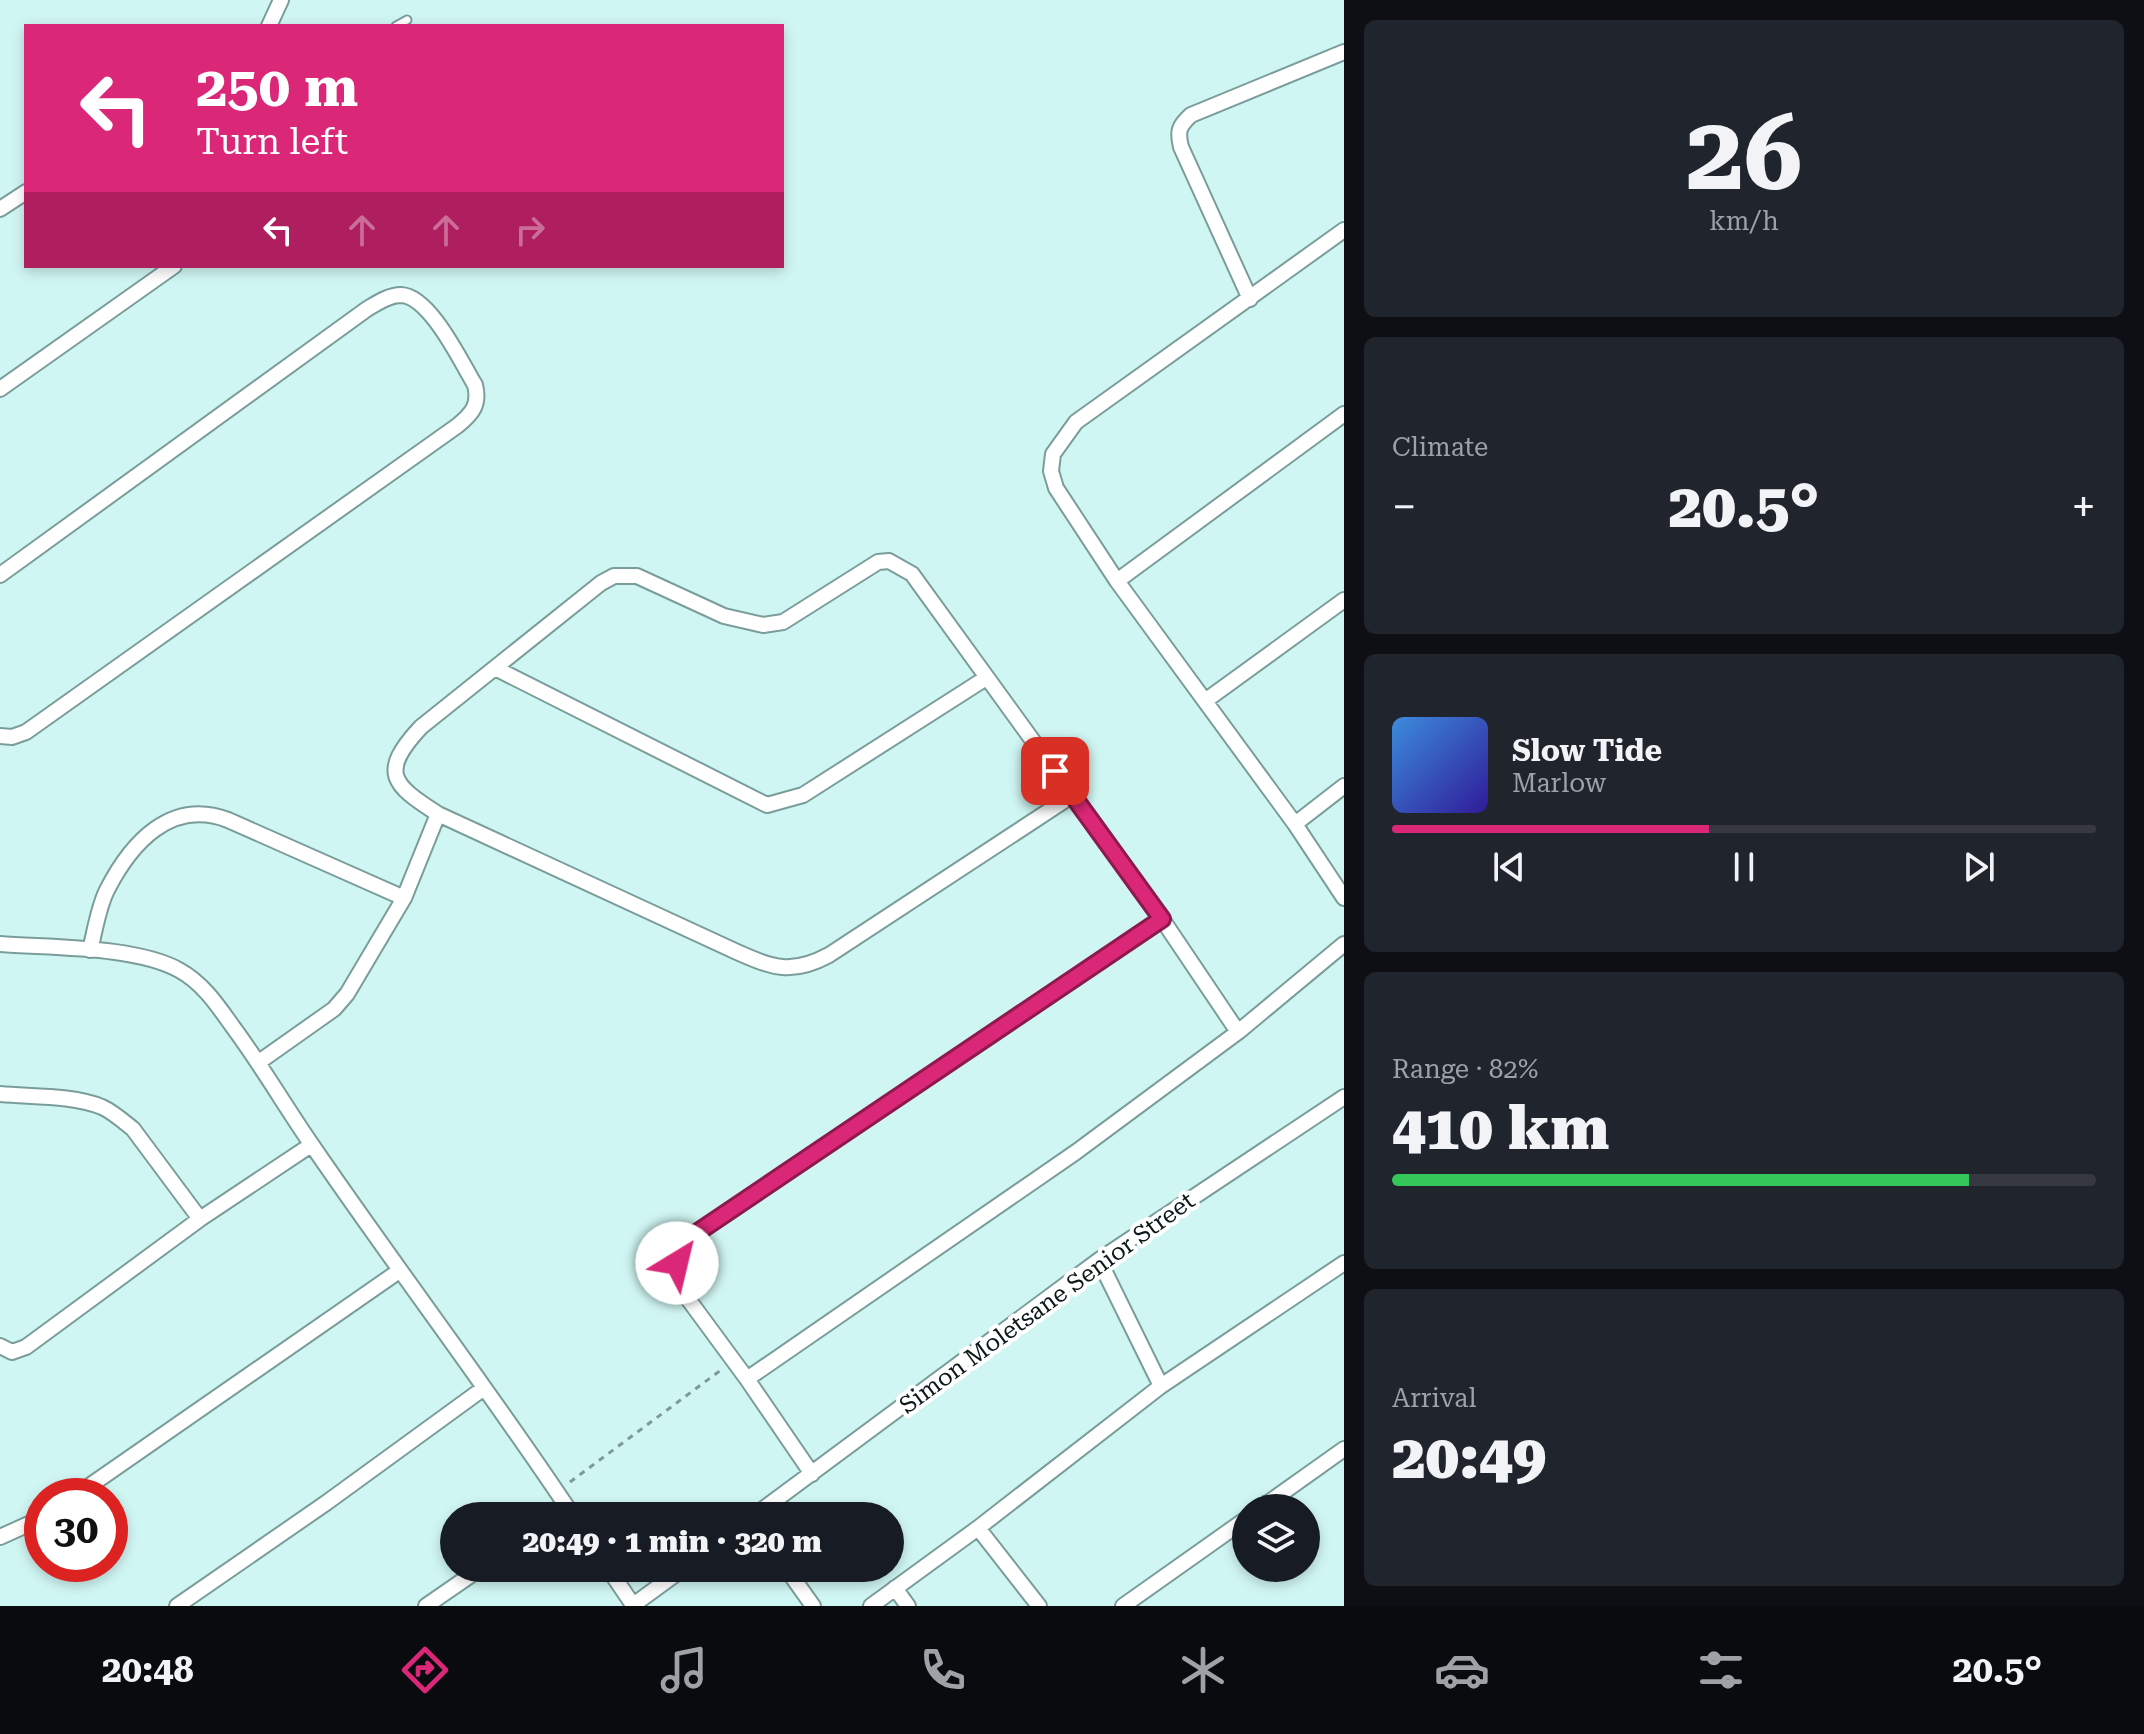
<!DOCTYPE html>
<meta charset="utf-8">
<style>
body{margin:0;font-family:"Roboto Serif",serif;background:#20242c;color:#f1f3f6;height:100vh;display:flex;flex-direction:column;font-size:30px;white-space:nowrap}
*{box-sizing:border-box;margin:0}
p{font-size:26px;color:#9ea1a6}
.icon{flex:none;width:44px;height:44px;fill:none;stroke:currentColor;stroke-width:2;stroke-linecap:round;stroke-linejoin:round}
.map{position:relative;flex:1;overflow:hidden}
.drawer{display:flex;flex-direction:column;gap:20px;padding:20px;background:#0d0f14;width:800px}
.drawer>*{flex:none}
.top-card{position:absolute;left:24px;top:24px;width:760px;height:244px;border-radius:0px;box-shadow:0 4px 12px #0003;background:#db2777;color:#fff;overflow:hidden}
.fabs{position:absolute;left:1232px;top:1494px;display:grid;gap:16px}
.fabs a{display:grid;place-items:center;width:88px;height:88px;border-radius:50%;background:#171b24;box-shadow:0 4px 12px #0003;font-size:40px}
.speed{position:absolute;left:24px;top:1478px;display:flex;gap:16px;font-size:40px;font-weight:700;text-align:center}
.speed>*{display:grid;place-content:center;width:104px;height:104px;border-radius:50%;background:#171b24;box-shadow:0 4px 12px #0003;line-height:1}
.speed .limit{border:12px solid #d22;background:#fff;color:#111}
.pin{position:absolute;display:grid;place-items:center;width:68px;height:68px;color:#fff;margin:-34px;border-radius:16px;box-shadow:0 4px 12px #0006}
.me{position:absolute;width:88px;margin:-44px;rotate:36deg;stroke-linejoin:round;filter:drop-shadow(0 0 6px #0008)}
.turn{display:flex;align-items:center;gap:28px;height:168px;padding:0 40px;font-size:36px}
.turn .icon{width:104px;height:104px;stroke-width:2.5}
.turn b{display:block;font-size:56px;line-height:68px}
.lanes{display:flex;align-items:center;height:76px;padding:0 40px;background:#0003;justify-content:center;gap:40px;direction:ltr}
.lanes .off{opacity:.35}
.big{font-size:60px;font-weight:800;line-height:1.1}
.drawer .widget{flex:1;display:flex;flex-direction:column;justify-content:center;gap:12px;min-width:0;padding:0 28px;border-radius:12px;background:#20242c}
.drawer .dial{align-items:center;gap:0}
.dial b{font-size:104px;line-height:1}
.song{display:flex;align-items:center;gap:24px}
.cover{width:96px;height:96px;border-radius:12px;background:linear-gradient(135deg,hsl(210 70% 55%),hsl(250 70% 35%))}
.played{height:8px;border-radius:4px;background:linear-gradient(90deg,#db2777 45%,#363941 45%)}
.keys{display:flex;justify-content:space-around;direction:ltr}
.heat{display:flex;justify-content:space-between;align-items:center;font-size:44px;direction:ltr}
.charge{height:12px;border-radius:6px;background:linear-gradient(90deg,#34c759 82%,#363941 0)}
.trip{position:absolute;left:440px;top:1502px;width:464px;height:80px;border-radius:40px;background:#171b24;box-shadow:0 4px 12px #0003;font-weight:800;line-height:80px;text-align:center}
.tabs{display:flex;height:128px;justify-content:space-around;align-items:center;background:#090b0e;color:#9ea1a6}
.tabs .icon{width:56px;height:56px}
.tabs .selected{color:#db2777}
.tabs b{font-size:36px;color:#f1f3f6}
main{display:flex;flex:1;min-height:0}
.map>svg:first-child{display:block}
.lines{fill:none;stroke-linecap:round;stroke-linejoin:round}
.service-casing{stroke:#7a9d9b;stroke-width:11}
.minor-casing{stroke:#7a9d9b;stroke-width:18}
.path{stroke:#7d9998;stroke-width:3;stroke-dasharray:6 6;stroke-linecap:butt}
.service{stroke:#fff;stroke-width:7}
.minor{stroke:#fff;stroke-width:14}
.route-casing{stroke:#8e194d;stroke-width:20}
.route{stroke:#db2777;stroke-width:14}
.labels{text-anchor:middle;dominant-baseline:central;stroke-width:8;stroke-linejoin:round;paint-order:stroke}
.street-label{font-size:24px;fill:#0a1818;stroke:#fff}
</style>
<main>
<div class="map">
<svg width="1344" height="1606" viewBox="0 0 1344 1606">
<rect width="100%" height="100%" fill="#d0f6f3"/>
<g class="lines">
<defs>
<path id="service" d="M 396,26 L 407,20"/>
<path id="minor" d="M 269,26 L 281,0
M 0,209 L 26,192
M 1344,230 L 1076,422 L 1053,454 L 1051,471 L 1056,488 L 1117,581 L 1295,824 L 1344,898
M 1250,299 L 1181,147 C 1177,131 1179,126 1191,115 L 1344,52
M 0,389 L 174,266
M 0,575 L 367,309 C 377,303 389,295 401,295 C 430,296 461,362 475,385 C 480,405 472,414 457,426 L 26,732 L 12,737 L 0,736
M 1117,581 L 1344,414
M 497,669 L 767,805 L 803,795 L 986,678
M 1205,701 L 1344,600
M 1073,795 L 829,955 C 792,975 773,968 737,952 L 438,814 C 393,785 378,773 421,727 L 601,583 L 614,576 L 637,576 L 724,616 L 763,625 L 783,622 L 878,562 L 889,561 L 912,574 L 1162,919 L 1238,1032
M 1295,824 L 1344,786
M 0,944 C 51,948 136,946 179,970 C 203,983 218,1006 233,1027 C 262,1066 286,1108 314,1148 C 399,1272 490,1391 573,1516
M 90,950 C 95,931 98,908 107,890 C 131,843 171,798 228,820 L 404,898
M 259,1062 L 334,1009 L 347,994 L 404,898 L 438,814
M 0,1094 C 32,1097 72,1095 102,1107 C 113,1112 123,1121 133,1129 L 200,1219
M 1099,1260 L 1161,1386
M 0,1346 L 12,1352 L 26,1347 L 200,1219 L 311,1145
M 747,1379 L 1076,1152 L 1238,1032 L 1344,944
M 812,1474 L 747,1379 L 683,1292 L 677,1263 L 682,1248 L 695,1234 L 1162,919
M 75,1496 L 399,1271
M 1261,1508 L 1344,1449
M 754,1516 L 1099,1260 L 1344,1097
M 978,1528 L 1161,1386 L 1344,1263
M 0,1537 L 42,1518
M 608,1568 L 633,1605
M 786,1568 L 813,1606
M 895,1588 L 908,1606
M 177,1606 L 326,1503 L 484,1388
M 426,1606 L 481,1568
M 632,1606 L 684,1568
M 871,1606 L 978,1528 L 1039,1606
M 1123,1606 L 1246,1519"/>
</defs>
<use href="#service" class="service-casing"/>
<use href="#minor" class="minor-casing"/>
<path class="path" d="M 570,1482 L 721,1370"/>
<use href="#service" class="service"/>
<use href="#minor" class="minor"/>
</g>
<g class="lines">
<defs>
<path id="route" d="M 677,1263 L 682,1248 L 695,1234 L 1162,919 L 1055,771"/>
</defs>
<use href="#route" class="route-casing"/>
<use href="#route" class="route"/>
</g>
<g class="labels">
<g class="street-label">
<text transform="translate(1047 1303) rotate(-36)">Simon Moletsane Senior Street</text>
</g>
</g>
</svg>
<div class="fabs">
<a><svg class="icon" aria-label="layers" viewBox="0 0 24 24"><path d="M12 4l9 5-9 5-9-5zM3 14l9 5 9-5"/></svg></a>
</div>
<div class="speed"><div class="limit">30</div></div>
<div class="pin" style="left:1055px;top:771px;background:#d93025"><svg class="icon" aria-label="arrive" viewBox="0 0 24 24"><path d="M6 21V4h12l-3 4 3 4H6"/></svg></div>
<svg class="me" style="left:677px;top:1263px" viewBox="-20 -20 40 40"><circle r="19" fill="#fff"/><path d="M0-13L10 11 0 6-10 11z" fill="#db2777"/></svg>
<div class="trip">20:49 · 1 min · 320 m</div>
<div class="top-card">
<div class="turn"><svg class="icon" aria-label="left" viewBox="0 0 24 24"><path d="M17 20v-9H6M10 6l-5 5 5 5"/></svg><div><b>250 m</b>Turn left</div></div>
<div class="lanes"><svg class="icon" aria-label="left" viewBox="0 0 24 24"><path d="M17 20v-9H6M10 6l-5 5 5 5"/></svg><svg class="icon off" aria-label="ahead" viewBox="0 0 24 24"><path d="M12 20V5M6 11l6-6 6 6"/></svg><svg class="icon off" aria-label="ahead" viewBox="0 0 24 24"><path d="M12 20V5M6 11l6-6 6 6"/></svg><svg class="icon off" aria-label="right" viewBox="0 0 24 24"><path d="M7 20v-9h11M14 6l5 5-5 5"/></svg></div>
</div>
</div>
<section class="drawer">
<div class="widget dial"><b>26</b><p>km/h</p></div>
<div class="widget"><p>Climate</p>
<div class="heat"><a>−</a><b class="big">20.5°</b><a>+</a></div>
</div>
<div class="widget">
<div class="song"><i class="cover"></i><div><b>Slow Tide</b><p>Marlow</p></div></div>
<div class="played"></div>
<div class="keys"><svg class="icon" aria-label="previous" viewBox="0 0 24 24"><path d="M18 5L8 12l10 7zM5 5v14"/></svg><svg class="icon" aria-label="pause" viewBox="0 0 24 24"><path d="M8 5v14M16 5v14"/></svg><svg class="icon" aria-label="next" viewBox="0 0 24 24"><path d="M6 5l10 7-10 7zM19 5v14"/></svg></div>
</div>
<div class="widget"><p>Range · 82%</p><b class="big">410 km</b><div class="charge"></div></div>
<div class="widget"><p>Arrival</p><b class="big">20:49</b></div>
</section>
</main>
<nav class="tabs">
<b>20:48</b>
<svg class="icon selected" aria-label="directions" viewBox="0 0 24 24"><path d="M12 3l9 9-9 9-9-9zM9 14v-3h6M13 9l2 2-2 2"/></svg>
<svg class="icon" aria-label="music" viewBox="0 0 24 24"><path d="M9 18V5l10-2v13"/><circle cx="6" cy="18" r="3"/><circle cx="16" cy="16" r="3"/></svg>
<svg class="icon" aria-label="phone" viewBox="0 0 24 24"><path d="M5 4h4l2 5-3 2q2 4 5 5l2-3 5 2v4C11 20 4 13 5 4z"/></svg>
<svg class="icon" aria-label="climate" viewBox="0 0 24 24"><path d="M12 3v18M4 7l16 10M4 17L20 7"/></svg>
<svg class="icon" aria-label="car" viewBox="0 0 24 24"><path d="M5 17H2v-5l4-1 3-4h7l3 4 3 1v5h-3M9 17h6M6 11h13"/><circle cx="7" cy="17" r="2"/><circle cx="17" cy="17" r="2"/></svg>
<svg class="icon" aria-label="filters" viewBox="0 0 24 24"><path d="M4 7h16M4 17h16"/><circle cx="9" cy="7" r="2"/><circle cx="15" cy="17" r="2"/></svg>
<b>20.5°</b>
</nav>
